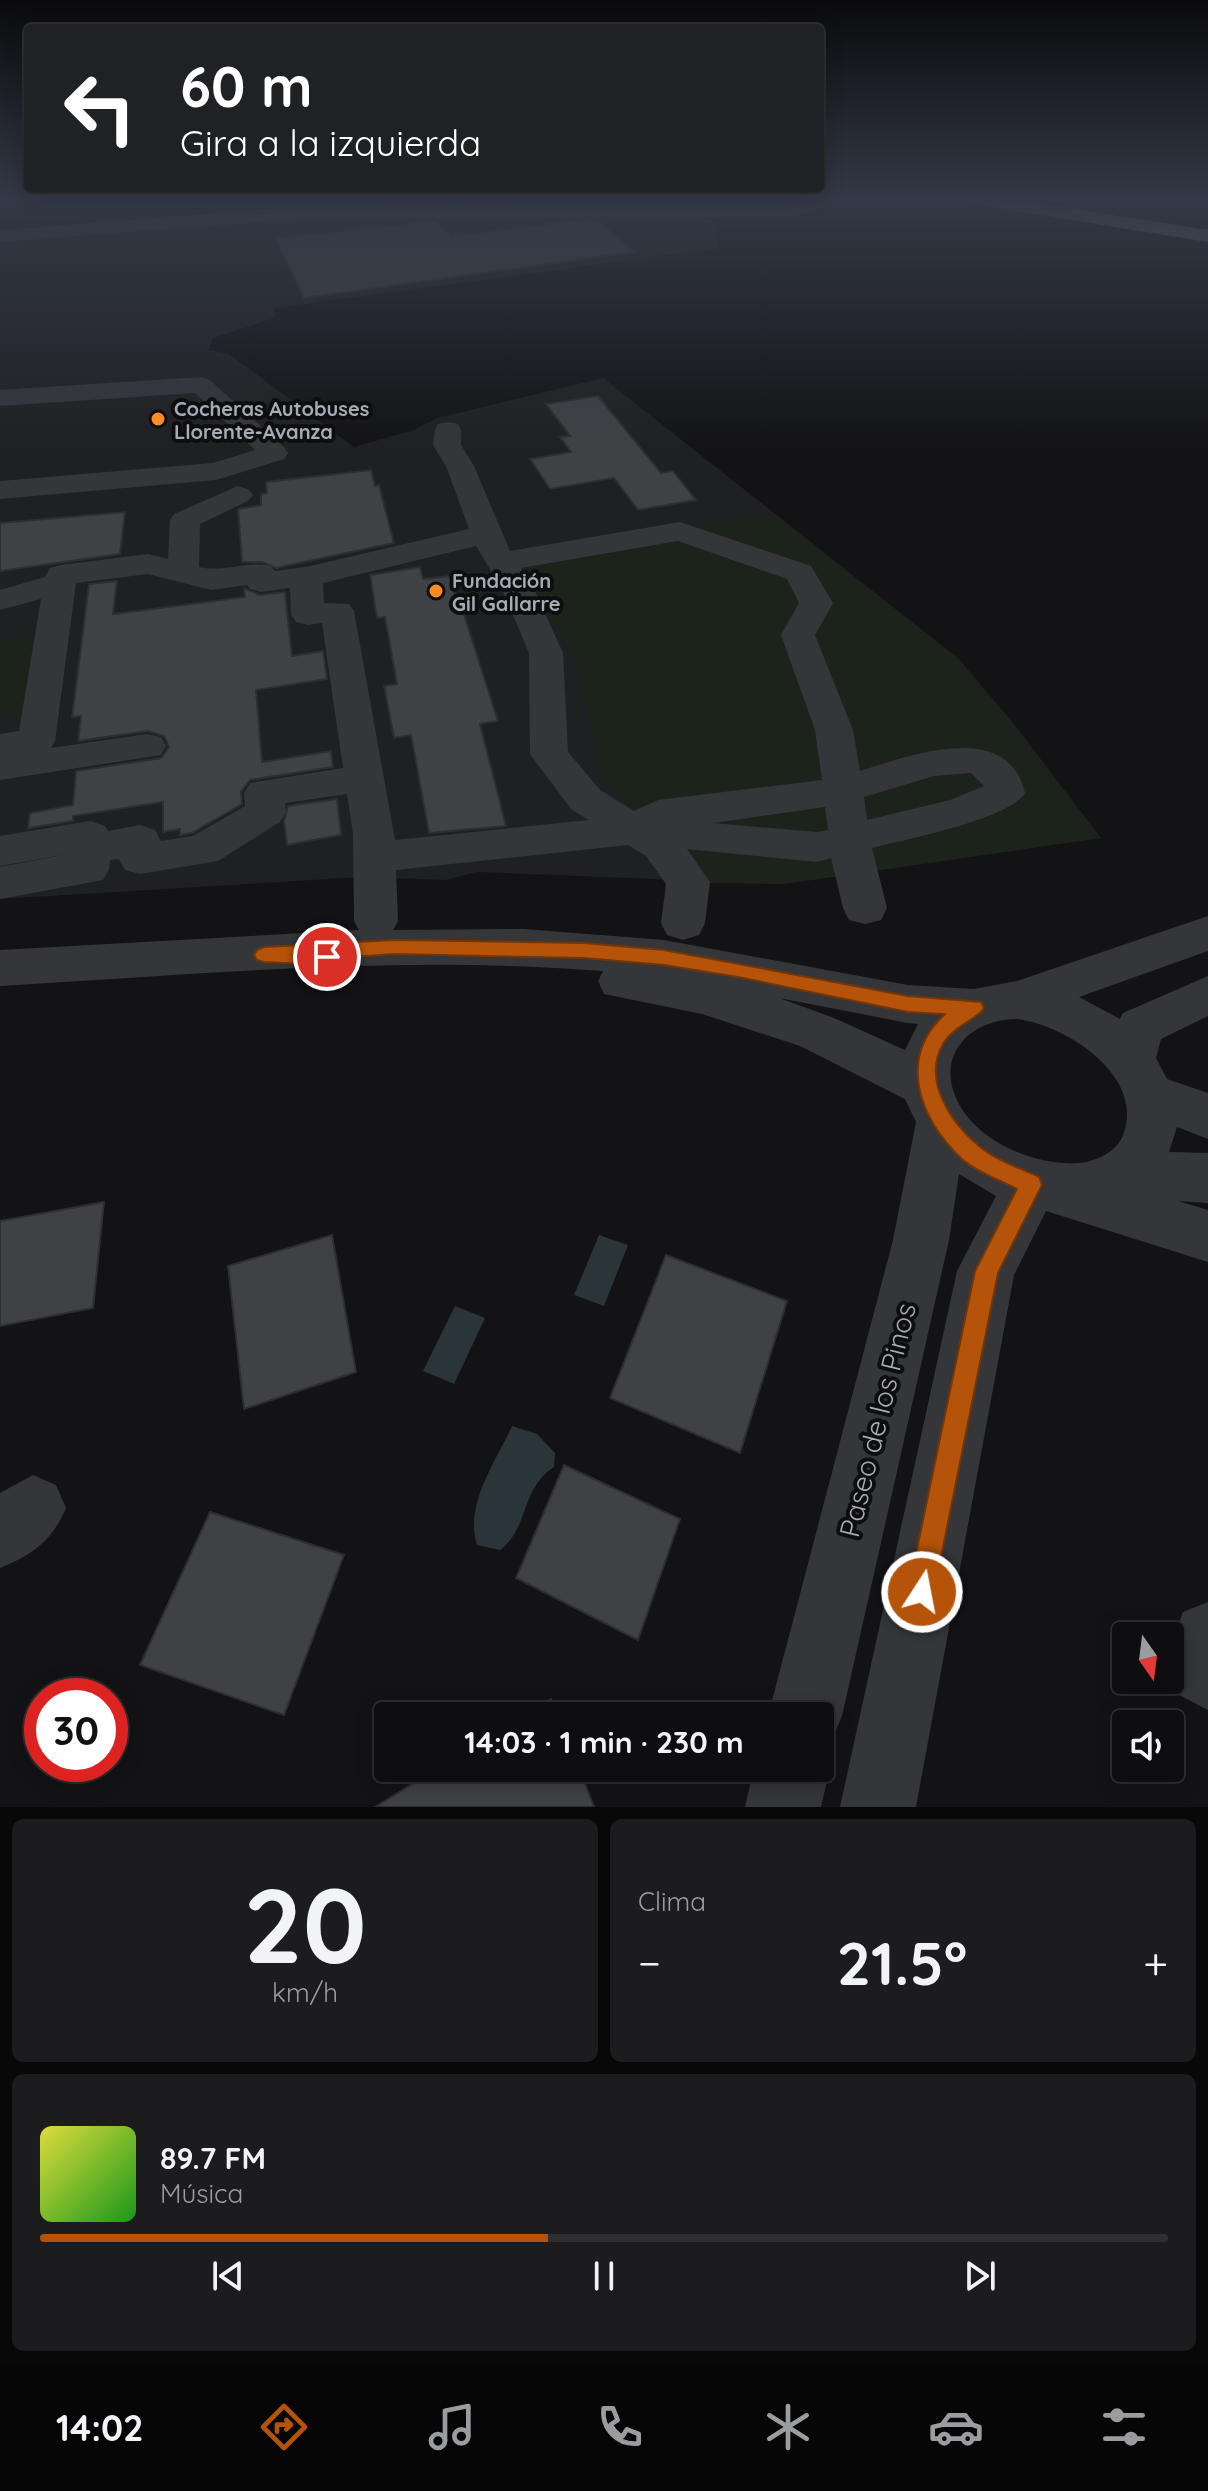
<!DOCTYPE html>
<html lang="es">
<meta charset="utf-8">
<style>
body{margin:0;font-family:Quicksand,sans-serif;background:#1c1c1e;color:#f1f3f6;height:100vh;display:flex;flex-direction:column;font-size:30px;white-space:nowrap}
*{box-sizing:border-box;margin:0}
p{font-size:26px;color:#9b9c9f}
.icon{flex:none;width:44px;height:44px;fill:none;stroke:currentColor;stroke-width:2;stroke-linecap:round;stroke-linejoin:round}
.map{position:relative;height:1807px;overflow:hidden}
.sheet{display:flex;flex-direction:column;gap:12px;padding:12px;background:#080809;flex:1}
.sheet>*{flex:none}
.top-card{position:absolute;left:24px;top:24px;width:800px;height:168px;border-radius:8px;box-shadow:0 4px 20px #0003,0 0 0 2px #2e2e30;background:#202124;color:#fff;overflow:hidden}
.needle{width:52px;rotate:166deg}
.controls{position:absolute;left:1112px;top:1622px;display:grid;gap:16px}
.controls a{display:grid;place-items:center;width:72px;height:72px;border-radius:8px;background:#0e0e10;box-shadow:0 4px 20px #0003,0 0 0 2px #2e2e30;font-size:40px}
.speed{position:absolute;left:24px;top:1678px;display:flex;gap:16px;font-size:40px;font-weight:700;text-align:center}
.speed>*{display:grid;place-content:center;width:104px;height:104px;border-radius:50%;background:#0e0e10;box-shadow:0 4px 20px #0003,0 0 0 2px #2e2e30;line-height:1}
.speed .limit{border:12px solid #d22;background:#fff;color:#111}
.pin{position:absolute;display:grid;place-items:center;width:68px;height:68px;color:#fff;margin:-34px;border:4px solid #fff;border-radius:50%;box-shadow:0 2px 8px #0007}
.me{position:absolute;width:88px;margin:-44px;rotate:11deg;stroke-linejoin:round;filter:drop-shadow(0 0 6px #0008)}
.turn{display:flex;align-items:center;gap:28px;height:168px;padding:0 24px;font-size:36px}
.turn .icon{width:104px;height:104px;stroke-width:2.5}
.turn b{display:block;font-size:56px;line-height:68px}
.big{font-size:60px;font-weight:700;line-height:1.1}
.sheet .widget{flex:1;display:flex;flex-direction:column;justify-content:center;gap:12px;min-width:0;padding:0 28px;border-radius:12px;background:#1c1c1e}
.sheet .dial{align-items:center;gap:0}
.dial b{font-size:104px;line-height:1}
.song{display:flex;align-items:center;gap:24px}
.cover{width:96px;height:96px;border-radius:12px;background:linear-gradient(135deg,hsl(60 70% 55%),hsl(120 70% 35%))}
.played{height:8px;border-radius:4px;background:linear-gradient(90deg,#b45309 45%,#2e2e30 45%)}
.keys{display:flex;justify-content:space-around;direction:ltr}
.heat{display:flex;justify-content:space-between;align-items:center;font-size:44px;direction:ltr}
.sheet .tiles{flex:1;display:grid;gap:12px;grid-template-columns:1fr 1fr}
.widget:last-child{grid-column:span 2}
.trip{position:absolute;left:374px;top:1702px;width:460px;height:80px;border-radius:8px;background:#0e0e10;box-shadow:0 4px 20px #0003,0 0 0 2px #2e2e30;font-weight:700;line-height:80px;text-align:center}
.tab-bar{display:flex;height:128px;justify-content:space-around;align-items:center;background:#060606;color:#9b9c9f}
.tab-bar .icon{width:56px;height:56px}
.tab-bar .active{color:#b45309}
.tab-bar b{font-size:36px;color:#f1f3f6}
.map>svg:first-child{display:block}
.built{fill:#1f2022}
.green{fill:#1b231b}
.water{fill:#293539}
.building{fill:#3f4145;stroke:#2d2e31;stroke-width:2}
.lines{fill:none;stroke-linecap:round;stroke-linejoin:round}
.minor{fill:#34363a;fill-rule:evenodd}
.highway{fill:#60656b;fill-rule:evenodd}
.route{fill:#b45309;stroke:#753606;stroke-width:2}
.poi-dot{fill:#fd8b23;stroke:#0e0e10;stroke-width:3}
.labels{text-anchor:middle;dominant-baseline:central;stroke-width:8;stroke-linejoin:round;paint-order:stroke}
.far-poi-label{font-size:20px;font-weight:bold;fill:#a4adb6;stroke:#0e0e10;text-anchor:start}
.near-street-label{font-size:28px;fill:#a4adb6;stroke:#0e0e10}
</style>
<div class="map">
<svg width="1208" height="1807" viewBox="0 0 1208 1807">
<rect width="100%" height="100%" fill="#131315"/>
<path class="built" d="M 691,214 L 715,223 L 718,248 L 275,308 L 274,318 L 213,338 L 209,350 L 229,354 L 354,447 L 414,430 L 437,418 L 603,378 L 959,659 L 1014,724 L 1101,838 L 784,884 L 477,872 L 446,880 L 361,877 L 0,899 L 0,243 L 84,232 L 323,215 Z"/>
<path class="green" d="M 773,514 L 959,659 L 1101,838 L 784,884 L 708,883 L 600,774 L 579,670 L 515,555 Z
M 40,635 L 26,710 L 0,713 L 0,640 Z"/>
<path class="water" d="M 599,1235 L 628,1245 L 604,1306 L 574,1295 Z
M 455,1306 L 485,1318 L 454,1384 L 423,1371 Z
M 512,1426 L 537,1434 L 555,1453 L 554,1467 C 520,1489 530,1527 500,1550 L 477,1545 C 464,1505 496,1461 512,1426 Z"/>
<path class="building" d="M 581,220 L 598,220 L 635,252 L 304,298 L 275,238 L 436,221 L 451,236 Z
M 598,396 L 661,473 L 673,471 L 696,500 L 638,510 L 614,478 L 550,489 L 530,459 L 571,452 L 560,437 L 570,436 L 546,404 Z
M 371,470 L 375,486 L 379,485 L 394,543 L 276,568 L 262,562 L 242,562 L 238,509 L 261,505 L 261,494 L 267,493 L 266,482 Z
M 125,512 L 120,554 L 0,571 L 0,523 Z
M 420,567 L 423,579 L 450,576 L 457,602 L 460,602 L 498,721 L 480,724 L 506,826 L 429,833 L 411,735 L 394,738 L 384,686 L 397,684 L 385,617 L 377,618 L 370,575 Z
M 117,581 L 113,614 L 245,597 L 244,588 L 260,595 L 285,592 L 292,656 L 323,651 L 327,679 L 256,690 L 262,762 L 331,751 L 333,767 L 250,780 L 241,791 L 242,804 L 192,833 L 180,835 L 180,829 L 163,832 L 163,802 L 73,816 L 73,821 L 28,828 L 30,813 L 73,805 L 76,771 L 161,758 L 169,747 L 164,736 L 148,731 L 78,741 L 81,716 L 72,717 L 89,584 Z
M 337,799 L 341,835 L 287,845 L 284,821 L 288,806 Z
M 104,1202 L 93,1308 L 0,1326 L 0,1221 Z
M 332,1235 L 356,1372 L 244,1409 L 228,1266 Z
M 666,1255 L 787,1301 L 740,1453 L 610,1398 Z
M 564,1465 L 680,1519 L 638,1640 L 516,1578 Z
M 210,1512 L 344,1555 L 284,1715 L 140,1665 Z
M 551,1699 L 558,1716 L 523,1716 Z
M 438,1768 L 579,1768 L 594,1807 L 375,1807 Z"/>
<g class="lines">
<path class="minor" d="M 805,199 L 826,200 L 817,211 L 788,217 L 310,218 L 0,242 L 0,230 L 310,206 L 788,205 L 804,202 Z
M 201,377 L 210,380 L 284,447 L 288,453 L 284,459 L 216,480 L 0,499 L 0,481 L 213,463 L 255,450 L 195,393 L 0,406 L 0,390 Z
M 448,422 L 458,424 L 461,430 L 461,445 L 474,466 L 510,551 L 680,522 L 811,566 L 833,603 L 815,635 L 853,730 L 860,771 C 908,756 1008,718 1025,793 C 1008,820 906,839 872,848 L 887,908 L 881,920 L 865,924 L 849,920 L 843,908 L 831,858 L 817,862 L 687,849 L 710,882 L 705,923 L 699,935 L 683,940 L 667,935 L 661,923 L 666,884 L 646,856 L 628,845 L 396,870 L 398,921 L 393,930 L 524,929 L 664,940 L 908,985 L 974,989 L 1017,981 L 1208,916 L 1208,951 L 1079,997 L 1120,1019 L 1123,1013 L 1208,976 L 1208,1016 L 1161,1039 L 1156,1058 L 1167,1079 L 1208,1093 L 1208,1139 L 1177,1127 L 1169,1152 L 1208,1153 L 1208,1203 L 1178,1201 L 1208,1210 L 1208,1262 L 1046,1211 L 1014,1275 L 916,1807 L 840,1807 L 957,1271 L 996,1196 L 959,1174 L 949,1240 L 842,1716 L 831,1742 L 821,1746 L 830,1768 L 821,1807 L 745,1807 L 754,1768 L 820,1768 L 820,1716 L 768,1716 L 893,1240 L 916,1122 L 905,1099 L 800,1046 L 702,1014 L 604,994 L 598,981 L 603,971 C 402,955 201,974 0,986 L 0,950 L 359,930 L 354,921 L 353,834 L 347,794 L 285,803 L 286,812 L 280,822 L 218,861 L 140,874 L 125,870 L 119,859 L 110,860 L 109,869 L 103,880 L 0,899 L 0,867 L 68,854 L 0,866 L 0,836 L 90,821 L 105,826 L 108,831 L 140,825 L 155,830 L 161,841 L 193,836 L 245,806 L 244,793 L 250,783 L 343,768 L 322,623 L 308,625 L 296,622 L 291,615 L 290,588 L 261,592 L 250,589 L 247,585 L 211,590 L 148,574 L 76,583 L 55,741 L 51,748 L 147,734 L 161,737 L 166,746 L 161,755 L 0,780 L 0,734 L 19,731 L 41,599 L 0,610 L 0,590 L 45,577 L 50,568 L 61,565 L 148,554 L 168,559 L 170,520 L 174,514 L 238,486 L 248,489 L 253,495 L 248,501 L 200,524 L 199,567 C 223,573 247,560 271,566 L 275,571 L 306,567 L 469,529 L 446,466 L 433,445 L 435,430 L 438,424 ZM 678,541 L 787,579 L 799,603 L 781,635 L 815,730 L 822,780 L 658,800 L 634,811 L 600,790 L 568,752 L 563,653 L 534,589 L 521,568 ZM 476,546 L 502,589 L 529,653 L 530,754 L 572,810 L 589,820 L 395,840 L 354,611 L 349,604 L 324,603 L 323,583 ZM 971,773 L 984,786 L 950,800 L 867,820 L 864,797 L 934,776 ZM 825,807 L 828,830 L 817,832 L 713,823 ZM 779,998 L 908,1023 L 918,1024 L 905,1050 L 834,1018 ZM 1017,1019 C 1066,1025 1146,1076 1123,1135 C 1117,1152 1095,1162 1078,1163 C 1034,1166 975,1141 956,1098 C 936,1052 973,1019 1017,1019 Z
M 33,1475 L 56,1485 L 66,1508 C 52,1541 32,1555 0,1568 L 0,1493 Z
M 1208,1602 L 1208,1710 L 1175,1693 C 1164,1666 1172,1639 1183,1612 Z"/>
<path class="highway" d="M 970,199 L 1012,199 L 1208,230 L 1208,242 L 979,205 Z"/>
</g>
<linearGradient id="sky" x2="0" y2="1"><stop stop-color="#0a0a0c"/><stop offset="0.44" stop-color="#333946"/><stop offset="1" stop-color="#333946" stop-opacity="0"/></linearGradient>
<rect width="1208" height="452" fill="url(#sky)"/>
<path class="route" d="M 395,940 L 584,943 L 664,950 L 908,996 L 981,1002 L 984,1008 C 977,1020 954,1025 943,1044 C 922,1080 951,1123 979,1146 C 995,1160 1020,1168 1039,1177 L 1042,1185 L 998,1273 L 932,1602 L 922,1606 L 912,1602 L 908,1592 L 975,1271 L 1017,1189 C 1000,1180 976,1172 962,1159 C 920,1120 896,1059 945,1014 L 908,1012 L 738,977 L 664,965 L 584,958 L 395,954 L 336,958 L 327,965 L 264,962 L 257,960 L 254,955 L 257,950 L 264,947 Z"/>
<g class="poi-dot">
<circle cx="158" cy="419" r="8"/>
<circle cx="436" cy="591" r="8"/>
</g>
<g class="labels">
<g class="far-poi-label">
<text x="174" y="408">Cocheras Autobuses<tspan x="174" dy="23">Llorente-Avanza</tspan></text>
<text x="452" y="580">Fundación<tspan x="452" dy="23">Gil Gallarre</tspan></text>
</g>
<g class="near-street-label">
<text transform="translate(877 1420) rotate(-76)">Paseo de los Pinos</text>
</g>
</g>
</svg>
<div class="controls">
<a><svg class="needle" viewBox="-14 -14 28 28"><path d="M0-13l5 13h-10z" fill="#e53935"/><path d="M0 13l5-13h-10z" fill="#9b9c9f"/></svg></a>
<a><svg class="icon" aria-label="sound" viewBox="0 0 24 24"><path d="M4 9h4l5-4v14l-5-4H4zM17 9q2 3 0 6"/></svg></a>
</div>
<div class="speed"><div class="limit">30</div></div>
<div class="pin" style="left:327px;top:957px;background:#d93025"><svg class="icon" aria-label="arrive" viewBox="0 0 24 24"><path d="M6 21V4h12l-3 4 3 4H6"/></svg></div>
<svg class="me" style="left:922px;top:1592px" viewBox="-20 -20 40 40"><circle r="17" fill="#b45309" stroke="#fff" stroke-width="3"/><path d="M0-11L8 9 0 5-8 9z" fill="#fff"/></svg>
<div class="trip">14:03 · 1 min · 230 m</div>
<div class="top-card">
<div class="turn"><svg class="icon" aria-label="left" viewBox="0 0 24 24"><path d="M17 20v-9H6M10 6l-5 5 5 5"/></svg><div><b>60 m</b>Gira a la izquierda</div></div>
</div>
</div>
<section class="sheet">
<div class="tiles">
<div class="widget dial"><b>20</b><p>km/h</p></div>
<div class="widget"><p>Clima</p>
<div class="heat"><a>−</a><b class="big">21.5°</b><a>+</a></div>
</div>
<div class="widget">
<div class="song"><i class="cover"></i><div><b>89.7 FM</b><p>Música</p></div></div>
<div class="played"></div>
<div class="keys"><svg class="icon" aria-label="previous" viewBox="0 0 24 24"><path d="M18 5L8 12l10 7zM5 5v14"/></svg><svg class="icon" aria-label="pause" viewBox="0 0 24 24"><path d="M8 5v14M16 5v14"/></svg><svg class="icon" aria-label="next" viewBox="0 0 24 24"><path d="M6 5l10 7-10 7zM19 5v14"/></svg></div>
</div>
</div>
</section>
<nav class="tab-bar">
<b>14:02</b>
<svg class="icon active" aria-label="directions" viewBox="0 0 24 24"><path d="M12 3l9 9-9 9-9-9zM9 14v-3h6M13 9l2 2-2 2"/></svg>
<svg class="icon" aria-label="music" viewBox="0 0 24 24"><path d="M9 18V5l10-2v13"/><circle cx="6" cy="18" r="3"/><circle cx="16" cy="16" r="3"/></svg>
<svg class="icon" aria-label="phone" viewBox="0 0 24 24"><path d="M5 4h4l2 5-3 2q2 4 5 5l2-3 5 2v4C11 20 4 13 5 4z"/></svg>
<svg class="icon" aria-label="climate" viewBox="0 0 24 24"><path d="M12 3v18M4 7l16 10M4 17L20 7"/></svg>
<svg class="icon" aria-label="car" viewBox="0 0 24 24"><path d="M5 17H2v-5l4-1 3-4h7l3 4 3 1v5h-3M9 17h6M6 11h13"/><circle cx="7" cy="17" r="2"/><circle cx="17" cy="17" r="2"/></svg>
<svg class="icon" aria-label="filters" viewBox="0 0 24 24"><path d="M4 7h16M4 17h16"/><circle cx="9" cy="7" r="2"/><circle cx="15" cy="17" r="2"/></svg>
</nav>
